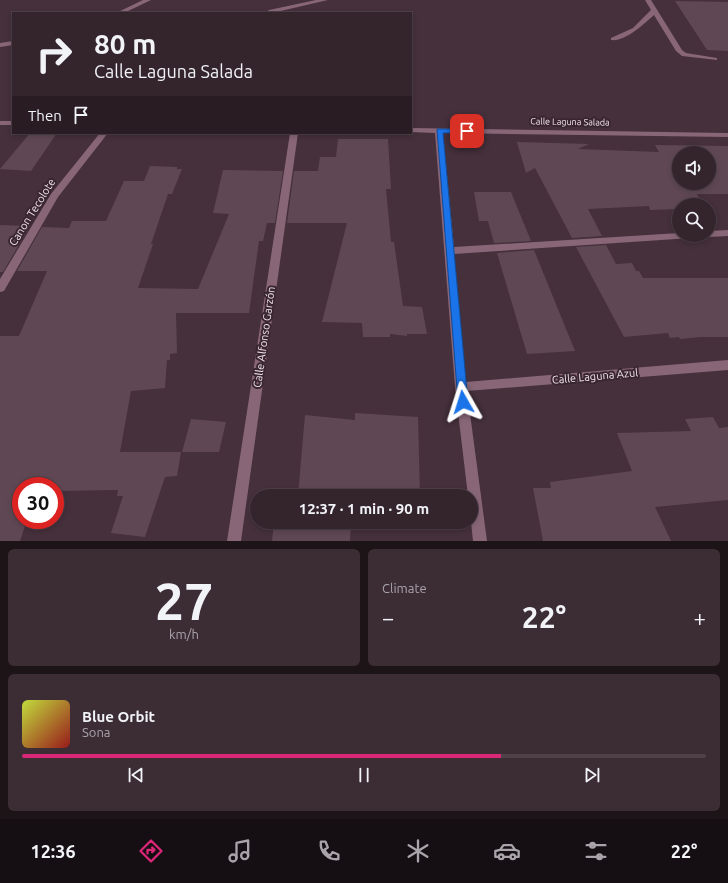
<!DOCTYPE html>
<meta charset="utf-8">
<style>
body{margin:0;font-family:Ubuntu,sans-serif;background:#3c2c34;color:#f1f3f6;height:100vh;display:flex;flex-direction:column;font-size:15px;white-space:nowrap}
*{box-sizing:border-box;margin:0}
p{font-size:13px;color:#a9a4a9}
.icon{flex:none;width:22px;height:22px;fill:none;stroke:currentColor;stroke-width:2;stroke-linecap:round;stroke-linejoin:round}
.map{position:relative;height:541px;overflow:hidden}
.details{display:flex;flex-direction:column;gap:8px;padding:8px;background:#1d1418;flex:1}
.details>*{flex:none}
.hud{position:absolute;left:12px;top:12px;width:400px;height:122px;border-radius:0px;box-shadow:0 2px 6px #0003,0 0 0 1px #4e4148;background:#34242c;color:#f1f3f6;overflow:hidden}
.controls{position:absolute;left:672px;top:146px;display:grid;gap:8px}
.controls a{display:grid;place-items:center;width:44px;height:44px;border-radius:50%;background:#34242c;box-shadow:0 2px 6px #0003,0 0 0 1px #4e4148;font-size:20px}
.speed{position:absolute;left:12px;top:477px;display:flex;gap:8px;font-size:20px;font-weight:700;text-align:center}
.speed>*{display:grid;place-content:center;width:52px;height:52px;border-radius:50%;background:#34242c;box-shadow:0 2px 6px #0003,0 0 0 1px #4e4148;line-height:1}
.speed .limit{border:6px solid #d22;background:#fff;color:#111}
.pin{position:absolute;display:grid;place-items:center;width:34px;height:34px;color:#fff;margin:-17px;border-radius:8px;box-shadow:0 2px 6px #0006}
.me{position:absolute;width:44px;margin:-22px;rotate:354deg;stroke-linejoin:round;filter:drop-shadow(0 0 3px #0008)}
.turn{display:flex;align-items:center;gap:14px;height:84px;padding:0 16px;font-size:18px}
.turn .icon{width:52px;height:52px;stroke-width:2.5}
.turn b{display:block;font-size:28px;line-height:34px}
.then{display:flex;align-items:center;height:38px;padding:0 16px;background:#0003;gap:8px;font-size:15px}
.big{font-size:30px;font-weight:600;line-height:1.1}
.details .tile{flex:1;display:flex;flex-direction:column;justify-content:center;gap:6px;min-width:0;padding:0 14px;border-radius:6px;background:#3c2c34}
.details .dial{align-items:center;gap:0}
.dial b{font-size:52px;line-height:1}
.song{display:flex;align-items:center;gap:12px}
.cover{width:48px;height:48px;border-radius:6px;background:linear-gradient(135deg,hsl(70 70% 55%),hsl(0 70% 35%))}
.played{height:4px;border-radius:2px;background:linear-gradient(90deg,#db2777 70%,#4e4148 70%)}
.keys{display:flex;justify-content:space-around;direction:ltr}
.heat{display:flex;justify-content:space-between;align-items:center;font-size:22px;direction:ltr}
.details .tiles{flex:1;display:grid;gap:8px;grid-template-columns:1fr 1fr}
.tile:last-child{grid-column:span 2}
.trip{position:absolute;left:250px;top:489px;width:228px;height:40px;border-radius:20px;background:#34242c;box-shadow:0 2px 6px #0003,0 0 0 1px #4e4148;font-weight:600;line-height:40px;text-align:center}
.dock{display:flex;height:64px;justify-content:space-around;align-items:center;background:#150e12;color:#a9a4a9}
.dock .icon{width:28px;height:28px}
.dock .selected{color:#db2777}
.dock b{font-size:18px;color:#f1f3f6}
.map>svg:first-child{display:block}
.building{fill:#5f4854;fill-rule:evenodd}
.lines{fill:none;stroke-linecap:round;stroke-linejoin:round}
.lane{fill:#886678;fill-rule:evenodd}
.street{fill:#886678;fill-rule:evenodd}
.route{fill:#1a73e8;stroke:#114b97}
.labels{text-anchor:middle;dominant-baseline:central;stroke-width:4;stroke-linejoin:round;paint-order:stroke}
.far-street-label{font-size:9px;fill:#f3e5ec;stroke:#3a2631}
.street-label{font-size:11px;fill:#f3e5ec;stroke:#3a2631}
</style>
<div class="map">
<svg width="728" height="541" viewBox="0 0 728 541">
<rect width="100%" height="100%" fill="#45303b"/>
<path class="building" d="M 675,1 L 728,2 L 728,51 L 707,50 Z
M 30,133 L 57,133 L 31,171 L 0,169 Z
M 338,139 L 388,139 L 391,189 L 386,189 L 391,242 L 394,242 L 403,306 L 422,307 L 427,334 L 407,334 L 407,336 L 390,334 L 390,337 L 363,337 L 362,323 L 322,322 L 347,223 L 287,223 L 294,171 L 318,171 L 320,157 L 336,157 Z
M 517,142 L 589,144 L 578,149 L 659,152 L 655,145 L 728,146 L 728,194 L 697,194 L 702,205 L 679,205 L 679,209 L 650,210 L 649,206 L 588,209 L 602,236 L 572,238 L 535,168 L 526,173 ZM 679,153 L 709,153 L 709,183 L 679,183 Z
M 150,166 L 177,167 L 177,169 L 182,169 L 172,194 L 168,194 L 151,244 L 153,244 L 138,288 L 198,289 L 229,214 L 213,213 L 223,170 L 283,171 L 275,223 L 267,223 L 263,241 L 259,241 L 249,313 L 176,313 L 177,353 L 170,354 L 170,360 L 167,360 L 165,388 L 131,391 L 120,452 L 181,452 L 177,476 L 165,477 L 145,537 L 111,533 L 123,496 L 117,496 L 118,490 L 55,491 L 55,486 L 21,486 L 21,520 L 27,520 L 20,541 L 0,541 L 0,336 L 19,336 L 47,271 L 17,271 L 42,227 L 69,228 L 72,221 L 106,221 L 124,181 L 144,181 Z
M 474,192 L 511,192 L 531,241 L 494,243 L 488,221 L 479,221 Z
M 0,225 L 30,226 L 3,272 L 0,272 Z
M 606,245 L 616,264 L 632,263 L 636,271 L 639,271 L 643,278 L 728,278 L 728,337 L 701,337 L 680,339 L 679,337 L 670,338 L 668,333 L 624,337 L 576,247 Z
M 534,250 L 575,351 L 527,354 L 497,253 Z
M 355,413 L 418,417 L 420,496 L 278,496 L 278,495 L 298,495 L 305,415 L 355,420 Z
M 713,417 L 719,428 L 728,427 L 728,500 L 655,507 L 671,541 L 543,541 L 533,488 L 551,488 L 550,482 L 632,471 L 617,433 L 691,431 L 685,419 Z
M 191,419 L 226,422 L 219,452 L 182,452 Z
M 274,522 L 351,522 L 350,541 L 272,541 Z"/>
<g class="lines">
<path class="lane" d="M 143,0 L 151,0 L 124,13 L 116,13 Z
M 645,0 L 651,0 L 682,50 L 686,53 L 717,58 L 717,60 L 682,56 L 676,51 L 654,15 C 644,24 625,42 611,40 L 611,38 L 633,28 L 651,10 Z
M 13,41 L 13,45 L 0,47 L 0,43 Z
M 0,121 L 13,121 L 13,125 L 0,125 Z"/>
<path class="street" d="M 316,0 L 328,0 L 272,13 L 264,13 L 269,10 Z
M 411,128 L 728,133 L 728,137 L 443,133 L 454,247 L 679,233 L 679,235 L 696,235 L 691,238 L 454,254 L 466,382 L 728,360 L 728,370 L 467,391 L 487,541 L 473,541 L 471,522 L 471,496 L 468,496 L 455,387 L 435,133 L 411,132 Z
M 100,133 L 108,133 L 58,197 L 4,291 L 0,292 L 0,279 L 51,194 Z
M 290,133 L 298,133 L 241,541 L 227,541 Z
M 728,230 L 728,236 L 709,237 L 705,235 L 709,235 L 709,231 Z"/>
</g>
<path class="route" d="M 437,129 L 467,129 L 471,131 L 467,133 L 443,133 L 468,402 L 467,405 L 463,407 L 459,405 L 458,402 Z"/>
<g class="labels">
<g class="far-street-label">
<text transform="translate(570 122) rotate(1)">Calle Laguna Salada</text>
</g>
<g class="street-label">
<text transform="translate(32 212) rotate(-58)">Canon Tecolote</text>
<text transform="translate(264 337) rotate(-82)">Calle Alfonso Garzón</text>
<text transform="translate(595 376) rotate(-5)">Calle Laguna Azul</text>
</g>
</g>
</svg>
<div class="controls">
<a><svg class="icon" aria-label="sound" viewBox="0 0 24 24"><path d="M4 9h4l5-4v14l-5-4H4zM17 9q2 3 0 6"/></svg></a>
<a><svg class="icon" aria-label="search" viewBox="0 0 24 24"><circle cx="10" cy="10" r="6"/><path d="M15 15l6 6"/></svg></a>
</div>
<div class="speed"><div class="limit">30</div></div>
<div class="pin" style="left:467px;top:131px;background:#d93025"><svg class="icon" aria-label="arrive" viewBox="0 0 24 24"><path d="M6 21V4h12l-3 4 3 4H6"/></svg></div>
<svg class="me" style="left:463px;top:402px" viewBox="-20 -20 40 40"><path d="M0-17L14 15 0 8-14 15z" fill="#1a73e8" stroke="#fff" stroke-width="4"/></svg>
<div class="trip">12:37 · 1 min · 90 m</div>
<div class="hud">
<div class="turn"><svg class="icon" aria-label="right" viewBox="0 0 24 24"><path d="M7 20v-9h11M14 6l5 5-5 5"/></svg><div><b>80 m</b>Calle Laguna Salada</div></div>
<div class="then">Then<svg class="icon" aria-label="arrive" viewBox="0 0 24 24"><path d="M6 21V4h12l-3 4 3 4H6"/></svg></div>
</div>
</div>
<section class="details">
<div class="tiles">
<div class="tile dial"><b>27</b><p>km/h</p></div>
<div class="tile"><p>Climate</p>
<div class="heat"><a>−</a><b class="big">22°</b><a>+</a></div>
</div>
<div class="tile">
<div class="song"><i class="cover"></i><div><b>Blue Orbit</b><p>Sona</p></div></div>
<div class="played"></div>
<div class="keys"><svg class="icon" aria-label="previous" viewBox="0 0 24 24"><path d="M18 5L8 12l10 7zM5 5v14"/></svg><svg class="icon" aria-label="pause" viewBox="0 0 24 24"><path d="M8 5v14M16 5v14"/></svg><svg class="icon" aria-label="next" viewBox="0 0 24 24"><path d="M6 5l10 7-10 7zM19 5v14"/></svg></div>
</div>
</div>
</section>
<nav class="dock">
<b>12:36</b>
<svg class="icon selected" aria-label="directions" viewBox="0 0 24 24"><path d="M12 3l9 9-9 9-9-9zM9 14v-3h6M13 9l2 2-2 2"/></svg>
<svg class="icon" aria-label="music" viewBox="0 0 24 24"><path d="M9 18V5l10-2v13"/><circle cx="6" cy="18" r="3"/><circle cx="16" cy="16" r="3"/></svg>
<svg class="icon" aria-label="phone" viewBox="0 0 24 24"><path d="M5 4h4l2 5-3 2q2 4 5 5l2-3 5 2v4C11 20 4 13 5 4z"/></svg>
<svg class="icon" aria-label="climate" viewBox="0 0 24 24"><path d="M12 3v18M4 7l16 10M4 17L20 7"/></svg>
<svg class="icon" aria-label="car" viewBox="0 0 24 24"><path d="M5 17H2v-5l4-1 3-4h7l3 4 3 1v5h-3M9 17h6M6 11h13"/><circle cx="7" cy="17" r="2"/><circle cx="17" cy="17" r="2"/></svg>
<svg class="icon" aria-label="filters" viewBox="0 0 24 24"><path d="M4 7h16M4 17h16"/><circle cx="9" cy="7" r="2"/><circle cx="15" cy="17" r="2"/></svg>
<b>22°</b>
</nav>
